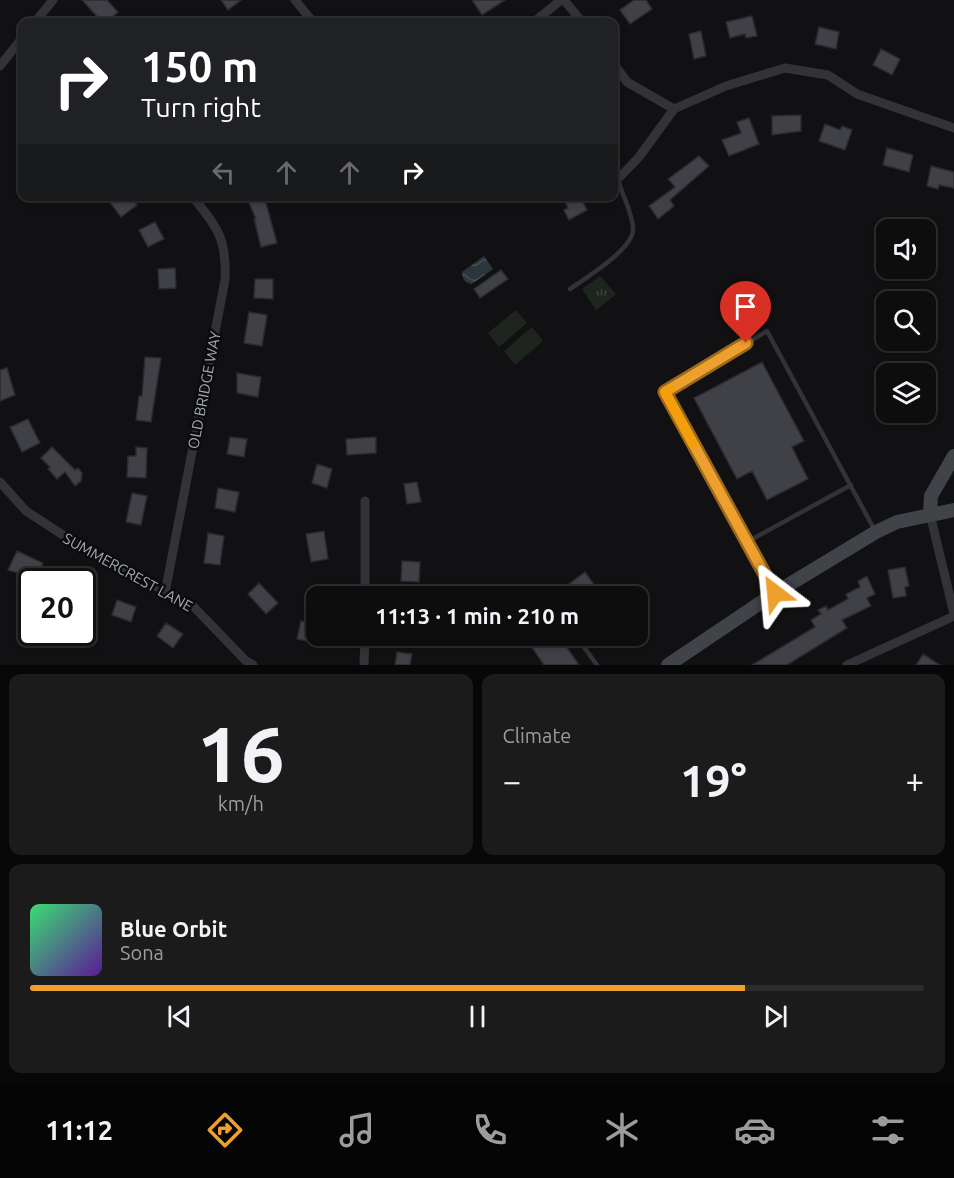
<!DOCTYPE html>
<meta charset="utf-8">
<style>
body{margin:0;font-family:Ubuntu,sans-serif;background:#1b1b1c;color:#f1f3f6;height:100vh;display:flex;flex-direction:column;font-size:22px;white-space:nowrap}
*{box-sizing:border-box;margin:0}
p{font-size:20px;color:#9a9c9e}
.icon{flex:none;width:33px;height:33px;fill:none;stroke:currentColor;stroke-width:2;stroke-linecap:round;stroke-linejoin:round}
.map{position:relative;height:665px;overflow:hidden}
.panel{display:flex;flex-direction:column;gap:9px;padding:9px;background:#070708;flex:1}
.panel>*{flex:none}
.banner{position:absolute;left:18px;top:18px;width:600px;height:183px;border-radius:12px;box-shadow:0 3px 9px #0003,0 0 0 2px #2d2d2e;background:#202124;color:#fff;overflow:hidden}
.buttons{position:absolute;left:876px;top:219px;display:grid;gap:12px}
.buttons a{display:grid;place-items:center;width:60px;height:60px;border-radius:12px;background:#0d0d0e;box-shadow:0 3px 9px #0003,0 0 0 2px #2d2d2e;font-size:30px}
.speed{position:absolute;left:18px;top:568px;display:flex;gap:12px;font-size:30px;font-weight:700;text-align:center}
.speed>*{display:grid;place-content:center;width:78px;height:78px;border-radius:50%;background:#0d0d0e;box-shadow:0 3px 9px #0003,0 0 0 2px #2d2d2e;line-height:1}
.speed .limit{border:3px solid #111;border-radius:9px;background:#fff;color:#111}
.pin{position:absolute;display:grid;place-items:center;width:51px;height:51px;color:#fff;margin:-62px -26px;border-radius:50% 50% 50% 0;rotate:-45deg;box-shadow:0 0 6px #0007}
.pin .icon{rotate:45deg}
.me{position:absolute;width:66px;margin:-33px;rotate:331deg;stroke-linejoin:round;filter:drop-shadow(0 0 4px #0008)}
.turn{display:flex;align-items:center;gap:21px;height:126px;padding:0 24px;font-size:27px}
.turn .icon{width:78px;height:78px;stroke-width:2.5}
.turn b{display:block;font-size:42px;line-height:51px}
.lanes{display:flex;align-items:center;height:57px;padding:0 24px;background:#0003;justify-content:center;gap:30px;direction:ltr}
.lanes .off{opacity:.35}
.big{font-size:45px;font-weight:700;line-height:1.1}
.panel .widget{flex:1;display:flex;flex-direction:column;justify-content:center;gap:9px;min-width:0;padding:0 21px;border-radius:12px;background:#1b1b1c}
.panel .dial{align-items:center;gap:0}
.dial b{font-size:78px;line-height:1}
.song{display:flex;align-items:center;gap:18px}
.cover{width:72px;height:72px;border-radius:9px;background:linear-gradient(135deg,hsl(140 70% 55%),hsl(270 70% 35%))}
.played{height:6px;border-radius:3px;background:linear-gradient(90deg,#eea02e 80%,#2d2d2e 80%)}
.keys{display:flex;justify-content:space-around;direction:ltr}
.heat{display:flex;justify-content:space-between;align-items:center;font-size:33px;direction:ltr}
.panel .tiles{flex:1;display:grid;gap:9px;grid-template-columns:1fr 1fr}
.widget:last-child{grid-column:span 2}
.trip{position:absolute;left:306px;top:586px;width:342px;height:60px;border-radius:12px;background:#0d0d0e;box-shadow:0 3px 9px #0003,0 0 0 2px #2d2d2e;font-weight:700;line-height:60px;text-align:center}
.dock{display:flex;height:96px;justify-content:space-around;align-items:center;background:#050506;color:#9a9c9e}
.dock .icon{width:42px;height:42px}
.dock .active{color:#eea02e}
.dock b{font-size:27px;color:#f1f3f6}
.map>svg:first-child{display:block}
.grass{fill:#1e251e}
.park{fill:url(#park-tufts)}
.water{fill:url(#water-waves)}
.building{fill:#404146;stroke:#2b2b2f;stroke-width:1.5}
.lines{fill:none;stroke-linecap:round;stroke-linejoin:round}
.lane{stroke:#323338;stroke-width:4.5}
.street{stroke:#323338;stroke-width:9}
.secondary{stroke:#404348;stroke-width:14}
.route-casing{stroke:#9b681e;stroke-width:15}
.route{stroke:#eea02e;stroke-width:10}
.slow{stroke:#f59e0b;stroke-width:10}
.labels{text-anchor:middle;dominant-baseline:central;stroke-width:5;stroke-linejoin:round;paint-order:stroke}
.street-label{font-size:15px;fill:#a3a9b3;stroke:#0c0c0e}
</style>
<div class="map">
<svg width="954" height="665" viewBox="0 0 954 665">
<defs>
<pattern id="park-tufts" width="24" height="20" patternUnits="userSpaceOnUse" patternTransform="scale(1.5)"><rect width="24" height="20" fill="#1e251e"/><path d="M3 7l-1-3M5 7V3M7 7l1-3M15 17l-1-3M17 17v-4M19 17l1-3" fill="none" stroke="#3c423c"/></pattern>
<pattern id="water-waves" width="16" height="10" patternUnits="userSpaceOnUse" patternTransform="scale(1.5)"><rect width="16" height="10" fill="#2b353b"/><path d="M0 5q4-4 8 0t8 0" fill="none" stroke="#474f55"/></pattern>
</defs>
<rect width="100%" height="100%" fill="#111113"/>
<path class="grass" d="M 516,310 L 527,323 L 499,347 L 488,333 Z
M 532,327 L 543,341 L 515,365 L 504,351 Z"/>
<path class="park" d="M 600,276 L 616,294 L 596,310 L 582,289 Z"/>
<path class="water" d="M 484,256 L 493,269 L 472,284 C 465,283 462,279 462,272 Z"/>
<path class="building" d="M 82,0 L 107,0 L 118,12 L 107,22 L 102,22 Z
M 221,0 L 241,0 L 228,10 Z
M 472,0 L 505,0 L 482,15 Z
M 634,0 L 646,0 L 652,9 L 630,24 L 620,10 Z
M 752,16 L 757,36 L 746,38 L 745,34 L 730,38 L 726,22 Z
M 819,27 L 839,32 L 836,49 L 815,44 Z
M 701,31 L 706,56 L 694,59 L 689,34 Z
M 881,49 L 900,59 L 892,75 L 873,65 Z
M 801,115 L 801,131 L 772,135 L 772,116 Z
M 749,118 L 759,144 L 729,156 L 722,140 L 741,133 L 737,122 Z
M 825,124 L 840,130 L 842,126 L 852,130 L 845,150 L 819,141 Z
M 887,148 L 913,155 L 909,172 L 883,165 Z
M 699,156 L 709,166 L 670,200 L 674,206 L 658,219 L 649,206 L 675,187 L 668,179 Z
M 931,166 L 954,172 L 954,188 L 939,185 L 938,189 L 927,186 Z
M 105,196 L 130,196 L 137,205 L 121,217 Z
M 246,196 L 264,196 L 277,243 L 261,247 L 254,219 L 256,219 Z
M 569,196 L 580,196 L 587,210 L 569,220 L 564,210 L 568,208 L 564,199 Z
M 155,222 L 164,239 L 148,247 L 139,230 Z
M 175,268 L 176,288 L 159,289 L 158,269 Z
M 501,270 L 508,279 L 480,298 L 474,289 Z
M 255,279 L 273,279 L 273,299 L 254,298 Z
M 249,312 L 267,315 L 262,346 L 244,343 Z
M 145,357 L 161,358 L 151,422 L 136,420 L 139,396 L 142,396 Z
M 762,362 L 804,441 L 792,447 L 808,479 L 767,500 L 752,471 L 737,479 L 694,398 Z
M 7,368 L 15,395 L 0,401 L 0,370 Z
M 237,373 L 261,377 L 258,397 L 237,393 Z
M 28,419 L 40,443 L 22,452 L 10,427 Z
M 230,437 L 247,439 L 244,457 L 227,454 Z
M 376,437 L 376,453 L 347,455 L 346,439 Z
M 52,447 L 75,470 L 78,468 L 82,473 L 81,481 L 75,486 L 65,472 L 57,479 L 48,469 L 50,467 L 41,458 Z
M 136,447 L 147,448 L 146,478 L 127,477 L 128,456 L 136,456 Z
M 317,464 L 332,469 L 327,488 L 312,483 Z
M 417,482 L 421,502 L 407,504 L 404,484 Z
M 218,488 L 239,492 L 235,512 L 215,508 Z
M 132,493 L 147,496 L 141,525 L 126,522 Z
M 324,531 L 328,559 L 311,562 L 306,534 Z
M 208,533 L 224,536 L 220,565 L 204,563 Z
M 17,551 L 43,563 L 36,579 L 8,570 Z
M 402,561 L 420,562 L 419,582 L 401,581 Z
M 905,567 L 909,586 L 905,587 L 906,596 L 893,598 L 888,570 Z
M 585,572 L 603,597 L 578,597 L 569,584 Z
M 867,576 L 875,594 L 867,598 L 871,606 L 842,620 L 847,628 L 787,665 L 752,665 L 815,627 L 811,620 L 821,614 L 818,610 L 826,606 L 828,610 L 848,599 L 846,594 L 860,587 L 858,581 Z
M 259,583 L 278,603 L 266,614 L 248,594 Z
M 117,600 L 136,607 L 131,622 L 112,615 Z
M 301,621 L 316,624 L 316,643 L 297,639 Z
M 166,623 L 183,634 L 173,648 L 157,636 Z
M 524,636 L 559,636 L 579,665 L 544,665 Z
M 397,652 L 412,654 L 410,665 L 395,665 Z
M 923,654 L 940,665 L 916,665 Z"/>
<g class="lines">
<path class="lane" d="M 570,289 C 585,278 634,249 633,229 C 633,214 622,194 618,180
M 747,542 L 851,485
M 774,591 L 665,392 L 767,331 L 874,529
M 576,636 L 597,665"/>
<path class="street" d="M 295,0 L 313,22
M 564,0 L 582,22
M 35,22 L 53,0
M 534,22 L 561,0
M 614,64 L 627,82 L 674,109
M 0,66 L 22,38
M 674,109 L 726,86 L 785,68 L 828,75 L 857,94 L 954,128
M 618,179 L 639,157 L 674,109
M 0,482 L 26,511 L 92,554 L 192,605 L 246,661 L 253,665
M 365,501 L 365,597
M 930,514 L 954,614
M 165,593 L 225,280 C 227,240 218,227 192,196
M 364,665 L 365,636
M 847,665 L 954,616"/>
<path class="secondary" d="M 930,514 L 931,496 L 954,456
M 668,665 L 775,593 L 876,532 L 897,522 L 954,510"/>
</g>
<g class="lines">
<defs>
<path id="route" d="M 746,343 L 665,392 L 775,593"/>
</defs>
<use href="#route" class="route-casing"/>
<use href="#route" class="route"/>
<path class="slow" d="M 670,389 L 665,392 L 693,444"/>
</g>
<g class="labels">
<g class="street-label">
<text transform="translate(204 390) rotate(-79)">OLD BRIDGE WAY</text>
<text transform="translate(128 572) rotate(29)">SUMMERCREST LANE</text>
</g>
</g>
</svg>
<div class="buttons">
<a><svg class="icon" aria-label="sound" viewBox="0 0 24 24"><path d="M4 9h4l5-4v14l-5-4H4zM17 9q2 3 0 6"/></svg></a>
<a><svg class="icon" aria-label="search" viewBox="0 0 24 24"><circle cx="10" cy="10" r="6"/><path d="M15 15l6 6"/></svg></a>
<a><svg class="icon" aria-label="layers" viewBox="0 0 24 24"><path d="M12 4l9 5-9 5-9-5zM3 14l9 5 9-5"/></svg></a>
</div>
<div class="speed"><div class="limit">20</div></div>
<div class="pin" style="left:746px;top:343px;background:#d93025"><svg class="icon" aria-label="arrive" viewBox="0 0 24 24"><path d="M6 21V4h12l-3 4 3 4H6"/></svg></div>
<svg class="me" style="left:775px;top:593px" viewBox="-20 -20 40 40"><path d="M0-17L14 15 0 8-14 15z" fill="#eea02e" stroke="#fff" stroke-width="4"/></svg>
<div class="trip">11:13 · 1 min · 210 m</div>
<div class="banner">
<div class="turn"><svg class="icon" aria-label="right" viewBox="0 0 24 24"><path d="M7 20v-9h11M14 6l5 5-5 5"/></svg><div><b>150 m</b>Turn right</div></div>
<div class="lanes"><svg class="icon off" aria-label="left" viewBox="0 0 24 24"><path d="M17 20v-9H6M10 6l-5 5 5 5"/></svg><svg class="icon off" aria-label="ahead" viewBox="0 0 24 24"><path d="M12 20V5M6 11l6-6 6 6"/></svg><svg class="icon off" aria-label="ahead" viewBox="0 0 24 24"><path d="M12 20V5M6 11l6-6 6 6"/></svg><svg class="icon" aria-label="right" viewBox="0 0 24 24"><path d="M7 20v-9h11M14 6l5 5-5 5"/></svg></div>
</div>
</div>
<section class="panel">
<div class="tiles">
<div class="widget dial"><b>16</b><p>km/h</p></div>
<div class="widget"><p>Climate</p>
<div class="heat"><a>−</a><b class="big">19°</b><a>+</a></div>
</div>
<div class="widget">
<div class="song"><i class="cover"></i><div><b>Blue Orbit</b><p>Sona</p></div></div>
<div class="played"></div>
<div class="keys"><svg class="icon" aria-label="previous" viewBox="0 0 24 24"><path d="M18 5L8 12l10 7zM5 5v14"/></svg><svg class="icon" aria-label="pause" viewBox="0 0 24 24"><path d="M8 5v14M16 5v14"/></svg><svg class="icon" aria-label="next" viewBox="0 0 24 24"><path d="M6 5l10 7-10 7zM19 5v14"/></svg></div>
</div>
</div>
</section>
<nav class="dock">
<b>11:12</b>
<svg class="icon active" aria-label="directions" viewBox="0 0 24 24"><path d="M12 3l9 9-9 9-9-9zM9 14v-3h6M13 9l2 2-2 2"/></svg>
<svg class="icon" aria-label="music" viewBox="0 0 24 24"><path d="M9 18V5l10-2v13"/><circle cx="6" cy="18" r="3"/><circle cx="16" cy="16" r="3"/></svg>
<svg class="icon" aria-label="phone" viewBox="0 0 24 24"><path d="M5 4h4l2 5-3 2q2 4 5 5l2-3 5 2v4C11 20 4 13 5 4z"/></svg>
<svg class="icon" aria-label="climate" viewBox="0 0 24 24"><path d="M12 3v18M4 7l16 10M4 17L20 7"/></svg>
<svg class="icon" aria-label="car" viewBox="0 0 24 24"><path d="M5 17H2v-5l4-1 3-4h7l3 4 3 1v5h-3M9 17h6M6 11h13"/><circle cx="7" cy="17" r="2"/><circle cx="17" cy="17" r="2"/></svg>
<svg class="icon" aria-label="filters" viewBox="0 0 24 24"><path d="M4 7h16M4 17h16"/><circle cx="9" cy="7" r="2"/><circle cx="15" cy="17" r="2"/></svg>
</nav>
